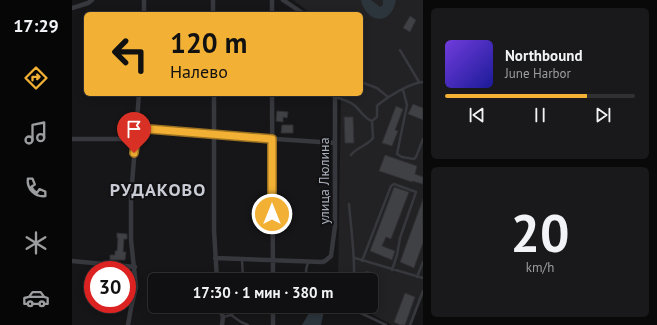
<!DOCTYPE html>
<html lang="ru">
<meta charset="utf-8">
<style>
body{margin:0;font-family:"PT Sans",sans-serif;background:#19191b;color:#f1f3f6;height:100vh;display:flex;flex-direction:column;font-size:15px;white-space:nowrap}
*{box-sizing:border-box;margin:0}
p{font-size:13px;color:#9c9d9f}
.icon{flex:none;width:22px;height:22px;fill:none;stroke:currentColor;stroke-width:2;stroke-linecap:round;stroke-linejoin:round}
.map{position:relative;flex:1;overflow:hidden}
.panel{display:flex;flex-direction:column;gap:8px;padding:8px;background:#09090a;width:234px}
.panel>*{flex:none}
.guide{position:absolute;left:12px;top:12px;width:279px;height:84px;border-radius:6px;box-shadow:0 2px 10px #0003,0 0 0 1px #303032;background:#f2b134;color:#111;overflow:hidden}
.speed{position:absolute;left:12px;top:261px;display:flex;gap:8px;font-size:20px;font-weight:700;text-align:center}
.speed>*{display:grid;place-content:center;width:52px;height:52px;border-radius:50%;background:#101012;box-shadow:0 2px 10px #0003,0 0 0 1px #303032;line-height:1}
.speed .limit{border:6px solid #d22;background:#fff;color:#111}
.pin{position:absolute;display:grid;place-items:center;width:34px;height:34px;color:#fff;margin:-41px -17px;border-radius:50% 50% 50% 0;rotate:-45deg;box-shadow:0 0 4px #0007}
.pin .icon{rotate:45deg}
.me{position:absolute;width:44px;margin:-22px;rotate:0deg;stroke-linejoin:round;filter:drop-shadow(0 0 3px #0008)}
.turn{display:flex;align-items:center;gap:14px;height:84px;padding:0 20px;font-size:18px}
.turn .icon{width:52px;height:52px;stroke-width:2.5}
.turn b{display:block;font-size:28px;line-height:34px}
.panel .tile{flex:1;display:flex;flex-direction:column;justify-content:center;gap:6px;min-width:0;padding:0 14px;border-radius:6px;background:#19191b}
.panel .dial{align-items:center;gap:0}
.dial b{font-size:52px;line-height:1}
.song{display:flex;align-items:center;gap:12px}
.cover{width:48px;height:48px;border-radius:6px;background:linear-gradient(135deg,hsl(260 70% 55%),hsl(240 70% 35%))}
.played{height:4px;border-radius:2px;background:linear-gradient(90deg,#f2b134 75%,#303032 75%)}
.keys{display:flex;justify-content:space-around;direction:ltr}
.trip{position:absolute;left:76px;top:273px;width:230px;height:40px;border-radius:6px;background:#101012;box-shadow:0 2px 10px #0003,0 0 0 1px #303032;font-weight:600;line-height:40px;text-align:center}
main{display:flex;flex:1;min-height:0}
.dock{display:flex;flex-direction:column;width:72px;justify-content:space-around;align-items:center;background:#060607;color:#9c9d9f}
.dock .icon{width:28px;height:28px}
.dock .active{color:#f2b134}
.dock b{font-size:18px;color:#f1f3f6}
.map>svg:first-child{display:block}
.built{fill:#222225}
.water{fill:#2c353c}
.building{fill:#404145;stroke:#303034}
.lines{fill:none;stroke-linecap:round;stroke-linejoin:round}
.service{stroke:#37383d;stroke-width:2.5}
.minor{stroke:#37383d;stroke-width:4.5}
.route-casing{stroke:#9d7322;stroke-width:10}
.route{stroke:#f2b134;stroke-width:7}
.labels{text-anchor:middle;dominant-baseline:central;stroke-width:4;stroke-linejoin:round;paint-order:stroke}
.street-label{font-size:14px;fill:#a8adb8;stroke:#111113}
.district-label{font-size:18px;font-weight:bold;letter-spacing:1px;fill:#c9ccd4;stroke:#111113}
</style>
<main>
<nav class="dock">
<b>17:29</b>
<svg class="icon active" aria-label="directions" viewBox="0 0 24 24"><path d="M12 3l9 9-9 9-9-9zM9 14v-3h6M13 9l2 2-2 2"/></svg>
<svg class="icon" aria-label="music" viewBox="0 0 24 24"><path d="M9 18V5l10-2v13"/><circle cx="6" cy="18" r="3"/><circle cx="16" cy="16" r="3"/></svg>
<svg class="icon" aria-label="phone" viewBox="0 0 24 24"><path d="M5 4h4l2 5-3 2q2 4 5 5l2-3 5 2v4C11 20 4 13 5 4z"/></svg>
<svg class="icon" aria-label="climate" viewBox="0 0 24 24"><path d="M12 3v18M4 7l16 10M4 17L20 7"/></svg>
<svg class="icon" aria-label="car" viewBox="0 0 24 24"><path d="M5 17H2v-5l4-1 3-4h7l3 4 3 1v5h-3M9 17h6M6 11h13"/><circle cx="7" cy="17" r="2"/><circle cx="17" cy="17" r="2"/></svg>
</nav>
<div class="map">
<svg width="351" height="325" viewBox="0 0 351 325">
<rect width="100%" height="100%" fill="#161618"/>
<path class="built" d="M 221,0 L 351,0 L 351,296 L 340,325 L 320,325 L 285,306 L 299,306 L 299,280 L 266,280 L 269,94 L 289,94 L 289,14 L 240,14 Z"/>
<path class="water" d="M 289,0 L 299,0 L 308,7 L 311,5 L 311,0 L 324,0 C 319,27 294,23 289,0 Z
M 241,306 L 253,306 L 249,325 L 230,325 Z"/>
<path class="building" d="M 338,16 L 344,20 L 338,32 L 331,28 Z
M 341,104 L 351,108 L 351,120 L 336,114 Z
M 324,106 L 331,109 L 323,130 L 326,131 L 320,146 L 310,143 Z
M 205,111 L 216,112 L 215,118 L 211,117 L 211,122 L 204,121 Z
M 272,117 L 281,117 L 282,143 L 273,143 Z
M 210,125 L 221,125 L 221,133 L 209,133 Z
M 313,155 L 345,166 L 343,174 L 351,177 L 351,184 L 340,181 L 340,182 L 307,171 Z
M 322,187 L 337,192 L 319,239 L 314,237 L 310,246 L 323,251 L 320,260 L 298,251 Z
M 351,199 L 351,243 L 342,268 L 328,262 Z
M 45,233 L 55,234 L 55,239 L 52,239 L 51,252 L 54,252 L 53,260 L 38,260 L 38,255 L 43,255 L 43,251 L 45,251 L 46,238 L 45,238 Z
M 294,271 L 306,275 L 299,294 L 299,280 L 291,280 Z
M 333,293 L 343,297 L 333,325 L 328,325 L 322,322 Z"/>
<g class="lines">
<path class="service" d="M 328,50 L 347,82
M 289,82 L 305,88 L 316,97
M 331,90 L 335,105 L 325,154 L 330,157 L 342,159 L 344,157 L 351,139
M 263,97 C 270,99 277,101 282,105 C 288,110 293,119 300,121 L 305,117 L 305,106 L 307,104 C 317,96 338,83 351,82
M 279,155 C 285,147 295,146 301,138 L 300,121
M 277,204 C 279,229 283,254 282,280
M 283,258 L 351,278
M 170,259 L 171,280
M 290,261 L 319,186 L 322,184 L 344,192 L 328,238 L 325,255 L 320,270
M 345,277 L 351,262
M 236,280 L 234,270 L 236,262
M 278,306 L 278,308 L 314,325
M 159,315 L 163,311 L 164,306
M 151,317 L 159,315 L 169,322 L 176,325
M 338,325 L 351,291"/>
<path class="minor" d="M 141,0 L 141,14
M 211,0 L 232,14
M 0,8 L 16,3 L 20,0
M 72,14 L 72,0
M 200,14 L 200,0
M 142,94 L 142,230 L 145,280
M 200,94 L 201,280
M 65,128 L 143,135 L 263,143
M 0,139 L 63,139
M 143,258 L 250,262 L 253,261 L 259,256 L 263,226 L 263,94
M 0,261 L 63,267
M 148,306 L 149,312 L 151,317 L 150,325
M 201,306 L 201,325
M 56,325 L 59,308 L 64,287 L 59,240 L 59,197 L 67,94"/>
</g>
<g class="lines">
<defs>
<path id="route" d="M 62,153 L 65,128 L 200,139 L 200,214"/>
</defs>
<use href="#route" class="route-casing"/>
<use href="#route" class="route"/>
</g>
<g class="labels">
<g class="street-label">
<text transform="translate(252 181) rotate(-90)">улица Люлина</text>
</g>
<g class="district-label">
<text x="86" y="189">РУДАКОВО</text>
</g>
</g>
</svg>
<div class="speed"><div class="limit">30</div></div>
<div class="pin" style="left:62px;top:153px;background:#d93025"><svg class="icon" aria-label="arrive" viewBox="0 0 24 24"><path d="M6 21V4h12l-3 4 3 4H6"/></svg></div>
<svg class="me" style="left:200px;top:214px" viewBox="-20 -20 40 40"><circle r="17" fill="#f2b134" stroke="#fff" stroke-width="3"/><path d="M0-11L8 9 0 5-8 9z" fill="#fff"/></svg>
<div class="trip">17:30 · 1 мин · 380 m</div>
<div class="guide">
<div class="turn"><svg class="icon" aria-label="left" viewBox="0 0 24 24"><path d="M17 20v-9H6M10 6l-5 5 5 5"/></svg><div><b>120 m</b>Налево</div></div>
</div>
</div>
<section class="panel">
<div class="tile">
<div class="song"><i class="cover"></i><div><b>Northbound</b><p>June Harbor</p></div></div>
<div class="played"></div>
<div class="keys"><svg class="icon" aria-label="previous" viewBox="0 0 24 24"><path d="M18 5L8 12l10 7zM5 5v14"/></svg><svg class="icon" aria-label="pause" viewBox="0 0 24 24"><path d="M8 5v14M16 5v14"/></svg><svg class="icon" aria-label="next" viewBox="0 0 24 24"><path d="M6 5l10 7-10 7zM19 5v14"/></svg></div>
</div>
<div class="tile dial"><b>20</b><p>km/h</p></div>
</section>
</main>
